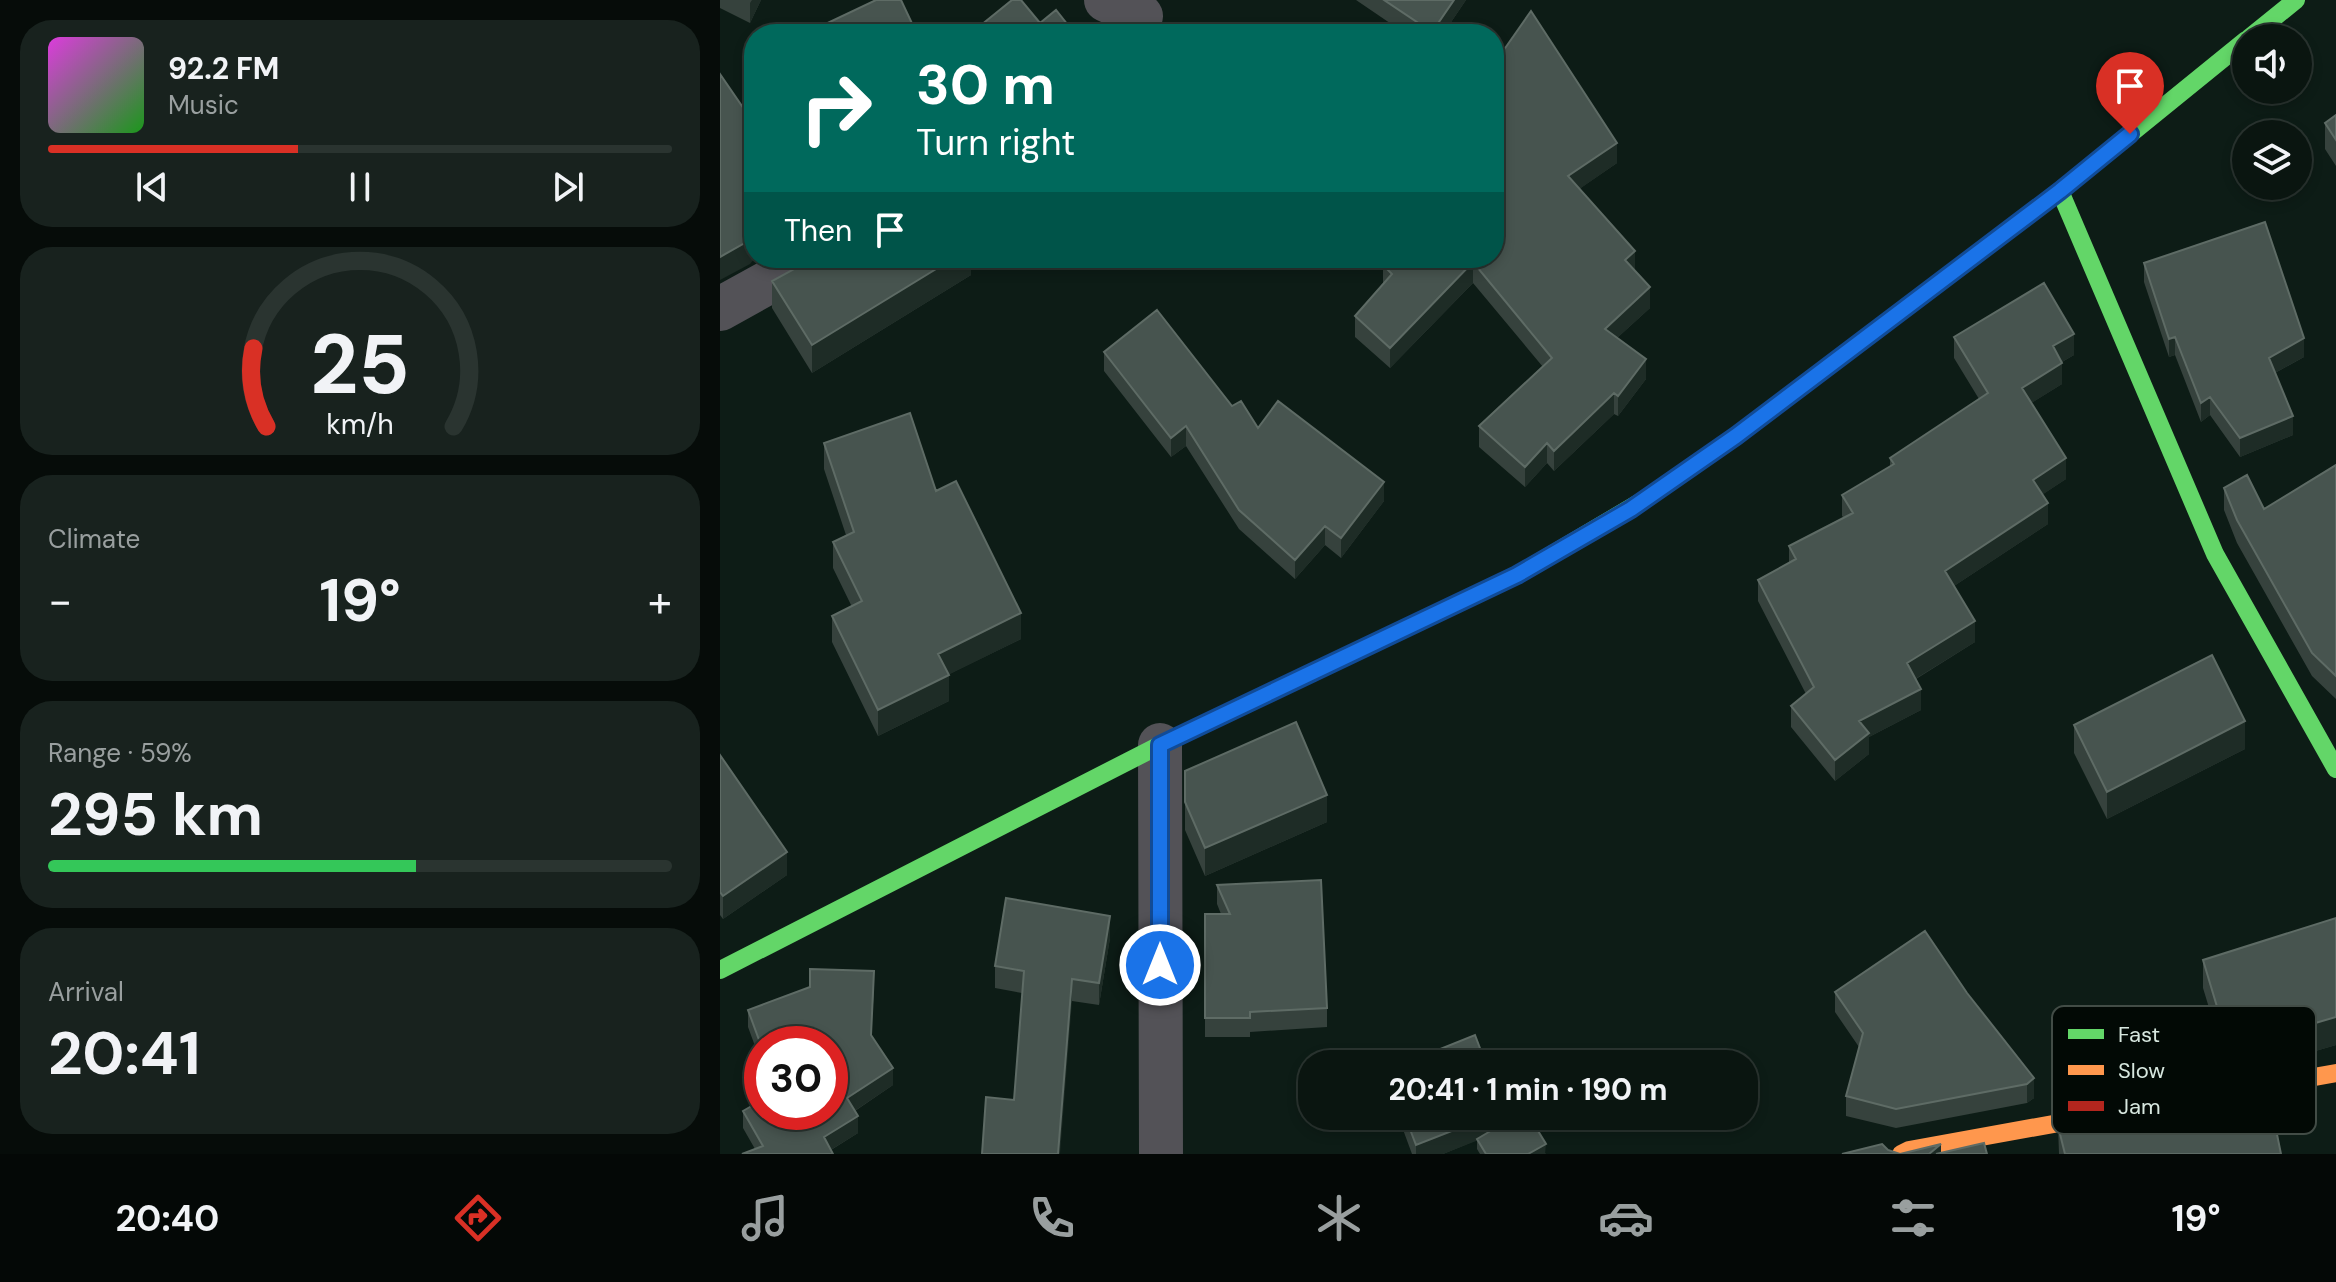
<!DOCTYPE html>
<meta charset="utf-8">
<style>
body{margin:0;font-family:"DM Sans",sans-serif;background:#18221e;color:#f1f3f6;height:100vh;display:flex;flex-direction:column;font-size:30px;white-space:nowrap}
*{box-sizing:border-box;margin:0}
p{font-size:26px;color:#999f9f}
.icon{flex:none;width:44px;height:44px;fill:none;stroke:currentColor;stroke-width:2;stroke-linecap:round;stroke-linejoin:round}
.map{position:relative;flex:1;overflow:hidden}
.drawer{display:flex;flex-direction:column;gap:20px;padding:20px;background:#060c09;width:720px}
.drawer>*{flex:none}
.top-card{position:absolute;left:24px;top:24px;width:760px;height:244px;border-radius:32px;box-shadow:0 4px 12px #0003,0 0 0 2px #2a3430;background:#00695c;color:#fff;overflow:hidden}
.tools{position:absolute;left:1512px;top:24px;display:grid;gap:16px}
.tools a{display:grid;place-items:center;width:80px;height:80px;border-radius:50%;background:#0a1510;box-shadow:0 4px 12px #0003,0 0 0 2px #2a3430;font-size:40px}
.speed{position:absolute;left:24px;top:1026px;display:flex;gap:16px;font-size:40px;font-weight:700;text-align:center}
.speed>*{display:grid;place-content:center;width:104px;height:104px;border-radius:50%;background:#0a1510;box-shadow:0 4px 12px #0003,0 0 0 2px #2a3430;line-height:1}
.speed .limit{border:12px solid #d22;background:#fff;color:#111}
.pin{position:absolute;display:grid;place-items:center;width:68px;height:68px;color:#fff;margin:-82px -34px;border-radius:50% 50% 50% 0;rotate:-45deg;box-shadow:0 0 8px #0007}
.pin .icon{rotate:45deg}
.me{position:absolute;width:88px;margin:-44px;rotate:0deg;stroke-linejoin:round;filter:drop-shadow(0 0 6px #0008)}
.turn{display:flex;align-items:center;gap:28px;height:168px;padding:0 40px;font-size:36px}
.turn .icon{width:104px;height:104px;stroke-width:2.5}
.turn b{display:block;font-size:56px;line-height:68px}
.then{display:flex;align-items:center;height:76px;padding:0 40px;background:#0003;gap:16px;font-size:30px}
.big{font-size:60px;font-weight:700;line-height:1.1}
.drawer .widget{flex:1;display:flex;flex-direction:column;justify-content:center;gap:12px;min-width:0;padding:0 28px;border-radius:32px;background:#18221e}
.drawer .dial{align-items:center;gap:0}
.dial svg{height:208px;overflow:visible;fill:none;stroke:#2a3430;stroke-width:7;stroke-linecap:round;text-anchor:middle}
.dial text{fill:#f1f3f6;stroke:none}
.song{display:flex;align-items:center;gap:24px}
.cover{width:96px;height:96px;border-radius:12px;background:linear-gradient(135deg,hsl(300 70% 55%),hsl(120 70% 35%))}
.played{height:8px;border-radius:4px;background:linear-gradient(90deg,#d93025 40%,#2a3430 40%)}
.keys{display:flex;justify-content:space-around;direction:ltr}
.heat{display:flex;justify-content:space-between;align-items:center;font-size:44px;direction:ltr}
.charge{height:12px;border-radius:6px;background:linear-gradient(90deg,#34c759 59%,#2a3430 0)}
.trip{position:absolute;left:578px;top:1050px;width:460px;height:80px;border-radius:32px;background:#0a1510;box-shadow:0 4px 12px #0003,0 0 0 2px #2a3430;font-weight:700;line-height:80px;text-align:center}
.menu{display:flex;height:128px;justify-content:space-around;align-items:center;background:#040806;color:#999f9f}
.menu .icon{width:56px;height:56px}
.menu .current{color:#d93025}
.menu b{font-size:36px;color:#f1f3f6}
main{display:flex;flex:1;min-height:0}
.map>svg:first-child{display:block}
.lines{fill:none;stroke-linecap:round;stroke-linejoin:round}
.street{stroke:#535257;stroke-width:44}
.fast{stroke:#63d668;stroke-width:18}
.slow{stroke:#ff974d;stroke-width:18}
.jam{stroke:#b3261e;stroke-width:18}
.wall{fill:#36423d}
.shaded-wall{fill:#1e2c26}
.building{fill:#47544f;stroke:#5e6b65;stroke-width:2}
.route-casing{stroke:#114b97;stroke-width:20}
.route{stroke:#1a73e8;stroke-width:14}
.key{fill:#020905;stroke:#424c46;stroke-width:2}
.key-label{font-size:22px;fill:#d7e7df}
</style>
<main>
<section class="drawer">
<div class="widget">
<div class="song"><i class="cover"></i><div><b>92.2 FM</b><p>Music</p></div></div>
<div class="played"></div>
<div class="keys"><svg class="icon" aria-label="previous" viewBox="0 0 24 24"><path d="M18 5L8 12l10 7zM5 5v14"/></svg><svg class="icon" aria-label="pause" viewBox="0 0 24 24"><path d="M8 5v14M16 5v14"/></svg><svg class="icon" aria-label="next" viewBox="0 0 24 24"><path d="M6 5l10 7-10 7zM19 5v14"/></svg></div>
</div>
<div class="widget dial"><svg viewBox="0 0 100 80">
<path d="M14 69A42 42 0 1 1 86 69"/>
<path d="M14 69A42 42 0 0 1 9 39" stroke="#d93025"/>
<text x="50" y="56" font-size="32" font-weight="700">25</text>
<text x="50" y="72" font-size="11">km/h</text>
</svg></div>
<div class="widget"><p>Climate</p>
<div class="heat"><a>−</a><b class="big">19°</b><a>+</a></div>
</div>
<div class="widget"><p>Range · 59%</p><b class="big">295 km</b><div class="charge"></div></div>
<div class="widget"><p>Arrival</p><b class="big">20:41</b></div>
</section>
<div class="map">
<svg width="1616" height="1154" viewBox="0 0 1616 1154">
<rect width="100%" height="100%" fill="#0d1c16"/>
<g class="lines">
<path class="street" d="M 386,0 L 421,16
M 0,309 L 92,258
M 440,745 L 441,1154"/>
<path class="fast" d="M 1529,38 L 1576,0
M 1340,191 L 1495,554 L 1616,769
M 1152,333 L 1340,191 L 1526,40
M 0,970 L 440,745 L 797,575 L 922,501"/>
<path class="slow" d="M 1181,1154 L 1189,1150 L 1616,1073"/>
<path class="jam" d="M 922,501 L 1016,436 L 1152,333"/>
</g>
<path class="wall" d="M 0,0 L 41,0 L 30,23 L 0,8 Z
M 636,0 L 746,0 L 723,34 L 686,34 Z
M 774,64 L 897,163 L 859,189 L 915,271 L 930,308 L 897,338 L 926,379 L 898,416 L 894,414 L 834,471 L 827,463 L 805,487 L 759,447 L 759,426 L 823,367 L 753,283 L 670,368 L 635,337 L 635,316 L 663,284 L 663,265 L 668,261 L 665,258 L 774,258 Z
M 1616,115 L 1616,166 L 1605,149 L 1605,123 Z
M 251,258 L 251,275 L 92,373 L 52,308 L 52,281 Z
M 380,258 L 393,258 L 387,265 Z
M 1424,263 L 1584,357 L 1555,373 L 1573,435 L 1520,457 L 1490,415 L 1481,422 L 1455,355 L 1449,357 L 1424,282 Z
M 1234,337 L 1354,355 L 1342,362 L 1342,384 L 1311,403 L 1346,479 L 1323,494 L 1328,524 L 1234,586 L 1255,642 L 1196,679 L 1201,710 L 1149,737 L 1149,754 L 1115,781 L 1071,727 L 1071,706 L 1086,694 L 1038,601 L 1038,580 L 1069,563 L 1069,546 L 1124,518 L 1122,516 L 1122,495 L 1170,466 L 1170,458 L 1259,399 L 1234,358 Z
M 384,352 L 512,406 L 538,428 L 664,501 L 621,558 L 605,545 L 575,579 L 519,529 L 466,446 L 451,457 L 384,371 Z
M 104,443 L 216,491 L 301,639 L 229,674 L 229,701 L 158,736 L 112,642 L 112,616 L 132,607 L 113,568 L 113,542 L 126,535 L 104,469 Z
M 1616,465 L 1616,699 L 1592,676 L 1517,543 L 1504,510 L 1504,488 L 1544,509 Z
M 1354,725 L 1525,749 L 1387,819 L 1354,753 Z
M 0,755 L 67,875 L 3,919 L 0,915 Z
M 465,771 L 607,822 L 485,876 L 465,830 Z
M 497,885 L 607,1008 L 607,1027 L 530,1032 L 530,1037 L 485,1037 L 485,914 L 501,914 L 497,904 Z
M 1616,918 L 1616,1045 L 1592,1052 L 1507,1067 L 1483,988 L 1483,960 Z
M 390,938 L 379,1005 L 352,1001 L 294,1100 L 302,993 L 275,988 L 275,966 Z
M 154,989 L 151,1036 L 173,1085 L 135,1111 L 138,1133 L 111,1150 L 35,1149 L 23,1128 L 23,1111 L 110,1112 L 42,1044 L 42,1065 L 28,1027 L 28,1010 Z
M 1115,992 L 1247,993 L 1314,1078 L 1314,1098 L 1307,1103 L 1176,1128 L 1126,1116 L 1126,1096 L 1139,1047 L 1115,1012 Z
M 678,1116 L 784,1116 L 784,1123 L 826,1154 L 760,1154 L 757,1149 L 757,1140 L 723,1154 L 692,1154 Z
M 1338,1126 L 1561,1154 L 1339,1154 Z"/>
<path class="shaded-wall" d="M 32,0 L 41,0 L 30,23 L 30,3 Z
M 734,0 L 746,0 L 723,34 L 712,34 Z
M 897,143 L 897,163 L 848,197 L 848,176 Z
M 34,236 L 34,258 L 35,258 L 30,264 L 0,280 L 0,257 Z
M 915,251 L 915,271 L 905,260 Z
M 234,258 L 251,258 L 251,275 L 92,373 L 92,345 Z
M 387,258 L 393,258 L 387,265 Z
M 753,262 L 753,283 L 670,368 L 670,348 Z
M 930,287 L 930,308 L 885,349 L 885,329 Z
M 1354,334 L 1354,355 L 1333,367 L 1333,346 Z
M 1455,337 L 1455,355 L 1449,357 L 1449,339 Z
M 1584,338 L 1584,357 L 1549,376 L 1549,358 Z
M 926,359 L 926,379 L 898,416 L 898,396 Z
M 1342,363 L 1342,384 L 1302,409 L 1302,388 Z
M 894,393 L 894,414 L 834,471 L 834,451 Z
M 1490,397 L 1490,415 L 1481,422 L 1481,403 Z
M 1573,416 L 1573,435 L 1520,457 L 1520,438 Z
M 466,426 L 466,446 L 451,457 L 451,438 Z
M 827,443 L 827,463 L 805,487 L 805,467 Z
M 1346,458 L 1346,479 L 1313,501 L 1313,480 Z
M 664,482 L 664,501 L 621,558 L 621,538 Z
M 1328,503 L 1328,524 L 1225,592 L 1225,571 Z
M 605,526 L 605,545 L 575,579 L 575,560 Z
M 301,613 L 301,639 L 218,680 L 218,654 Z
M 1255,621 L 1255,642 L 1187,684 L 1187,663 Z
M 229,675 L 229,701 L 158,736 L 158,710 Z
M 1201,689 L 1201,710 L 1149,737 L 1149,754 L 1115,781 L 1115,760 L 1139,721 Z
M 1525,721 L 1525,749 L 1387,819 L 1387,792 Z
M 607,795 L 607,822 L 485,876 L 485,848 Z
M 67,852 L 67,875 L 3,919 L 3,896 Z
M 390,916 L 390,938 L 379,1005 L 379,983 Z
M 352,979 L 352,1001 L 340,1154 L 338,1154 Z
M 1616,1017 L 1616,1045 L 1592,1052 L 1592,1024 Z
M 173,1068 L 173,1085 L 127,1116 L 127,1098 Z
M 1314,1078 L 1314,1098 L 1307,1103 L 1307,1084 Z
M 138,1116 L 138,1133 L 104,1154 L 104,1137 Z
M 770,1116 L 784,1116 L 784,1130 L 723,1154 L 696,1154 L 696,1145 Z
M 826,1144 L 825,1154 L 808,1154 Z
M 1221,1144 L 1221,1154 L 1209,1154 Z"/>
<path class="building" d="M 156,0 L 181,0 L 197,34 L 100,34 L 97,28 Z
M 292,0 L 301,0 L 320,23 L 336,10 L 355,34 L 250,34 Z
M 664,0 L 734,0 L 712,32 Z
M 811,11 L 897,143 L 848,176 L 915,251 L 905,260 L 930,287 L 885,329 L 926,359 L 898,396 L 894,393 L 834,451 L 827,443 L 805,467 L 759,426 L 832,358 L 753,262 L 670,348 L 635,316 L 672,274 L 663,265 L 671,258 L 774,258 L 774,64 Z
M 0,74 L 22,106 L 34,92 L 34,236 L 30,240 L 0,257 Z
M 1616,115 L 1616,140 L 1605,123 Z
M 1545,222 L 1584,338 L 1549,358 L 1573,416 L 1520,438 L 1490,397 L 1481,403 L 1455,337 L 1449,339 L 1424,263 Z
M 94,258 L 234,258 L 92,345 L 52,281 Z
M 1324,283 L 1354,334 L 1333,346 L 1342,363 L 1302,388 L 1346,458 L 1313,480 L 1328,503 L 1225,571 L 1255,621 L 1187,663 L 1201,689 L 1139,721 L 1149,733 L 1115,760 L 1071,706 L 1094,687 L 1038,580 L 1076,559 L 1069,546 L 1133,513 L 1122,495 L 1174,464 L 1170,458 L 1268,393 L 1234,337 Z
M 437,310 L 512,406 L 521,401 L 538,428 L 558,401 L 664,482 L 621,538 L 605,526 L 575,560 L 519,510 L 466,426 L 451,438 L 384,352 Z
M 190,413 L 216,491 L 236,481 L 301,613 L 218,654 L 229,675 L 158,710 L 112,616 L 142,601 L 113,542 L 134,532 L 104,443 Z
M 1616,465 L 1616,676 L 1592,653 L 1517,520 L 1504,488 L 1527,475 L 1544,509 Z
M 1492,655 L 1525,721 L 1387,792 L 1354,725 Z
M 576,722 L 607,795 L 485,848 L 465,802 L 465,771 Z
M 0,755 L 67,852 L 3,896 L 0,892 Z
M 601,880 L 607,1008 L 530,1012 L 530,1018 L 485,1018 L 485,914 L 510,914 L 497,885 Z
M 286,898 L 390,916 L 379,983 L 352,979 L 338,1154 L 262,1154 L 266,1097 L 294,1100 L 304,971 L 275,966 Z
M 1616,918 L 1616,1017 L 1592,1024 L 1507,1040 L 1483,960 Z
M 1205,931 L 1247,993 L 1314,1078 L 1307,1084 L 1176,1109 L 1126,1096 L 1143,1033 L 1115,992 Z
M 90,969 L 154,971 L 151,1035 L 173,1068 L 127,1098 L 138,1116 L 104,1137 L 113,1154 L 22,1154 L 43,1146 L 23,1111 L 42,1100 L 42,1112 L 110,1112 L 110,1044 L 42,1044 L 42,1048 L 28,1010 L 90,987 Z
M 755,1035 L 766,1064 L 683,1064 Z
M 1547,1085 L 1561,1154 L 1345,1154 L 1338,1126 L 1402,1111 Z
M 685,1116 L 770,1116 L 696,1145 Z
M 796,1116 L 809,1116 L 826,1144 L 808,1154 L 766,1154 L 757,1139 Z
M 1264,1143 L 1267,1154 L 1216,1154 Z
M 1162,1144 L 1168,1150 L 1180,1154 L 1221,1144 L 1209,1154 L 1122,1154 Z"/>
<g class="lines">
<defs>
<path id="route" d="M 440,965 L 440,745 L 797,575 L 911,509 L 1016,436 L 1340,191 L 1410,134"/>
</defs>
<use href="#route" class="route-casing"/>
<use href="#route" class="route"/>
</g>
<rect x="1332" y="1006" width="264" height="128" rx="12" class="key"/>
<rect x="1348" y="1029" width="36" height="10" fill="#63d668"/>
<rect x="1348" y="1065" width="36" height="10" fill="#ff974d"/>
<rect x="1348" y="1101" width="36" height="10" fill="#b3261e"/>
<g class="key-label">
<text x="1398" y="1042">Fast</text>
<text x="1398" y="1078">Slow</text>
<text x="1398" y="1114">Jam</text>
</g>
</svg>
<div class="tools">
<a><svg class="icon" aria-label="sound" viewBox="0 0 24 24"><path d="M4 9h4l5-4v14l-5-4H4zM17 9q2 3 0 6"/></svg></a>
<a><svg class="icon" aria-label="layers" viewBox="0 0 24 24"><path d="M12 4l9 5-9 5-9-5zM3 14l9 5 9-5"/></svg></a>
</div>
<div class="speed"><div class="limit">30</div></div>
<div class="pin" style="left:1410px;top:134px;background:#d93025"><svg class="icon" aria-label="arrive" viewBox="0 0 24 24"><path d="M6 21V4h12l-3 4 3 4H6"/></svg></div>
<svg class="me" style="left:440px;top:965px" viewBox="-20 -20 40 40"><circle r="17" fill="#1a73e8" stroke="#fff" stroke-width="3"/><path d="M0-11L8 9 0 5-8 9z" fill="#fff"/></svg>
<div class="trip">20:41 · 1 min · 190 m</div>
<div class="top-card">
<div class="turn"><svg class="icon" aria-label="right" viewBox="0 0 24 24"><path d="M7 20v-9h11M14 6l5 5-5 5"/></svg><div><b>30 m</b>Turn right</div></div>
<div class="then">Then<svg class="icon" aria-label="arrive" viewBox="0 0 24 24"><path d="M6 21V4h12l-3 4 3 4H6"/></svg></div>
</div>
</div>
</main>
<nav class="menu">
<b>20:40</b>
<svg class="icon current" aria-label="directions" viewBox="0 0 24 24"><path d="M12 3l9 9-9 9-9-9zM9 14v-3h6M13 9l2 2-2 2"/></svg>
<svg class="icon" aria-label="music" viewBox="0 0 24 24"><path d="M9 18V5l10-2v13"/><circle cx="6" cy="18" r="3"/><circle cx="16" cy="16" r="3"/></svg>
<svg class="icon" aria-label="phone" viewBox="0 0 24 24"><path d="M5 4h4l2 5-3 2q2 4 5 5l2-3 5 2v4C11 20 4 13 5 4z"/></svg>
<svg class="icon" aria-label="climate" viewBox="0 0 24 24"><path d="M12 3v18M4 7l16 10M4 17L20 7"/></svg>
<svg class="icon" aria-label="car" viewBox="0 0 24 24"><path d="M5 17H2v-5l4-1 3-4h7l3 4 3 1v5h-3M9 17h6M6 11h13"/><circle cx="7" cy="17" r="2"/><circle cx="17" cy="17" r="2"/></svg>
<svg class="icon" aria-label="filters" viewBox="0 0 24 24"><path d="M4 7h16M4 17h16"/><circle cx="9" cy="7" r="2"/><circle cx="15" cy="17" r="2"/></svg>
<b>19°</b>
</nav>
